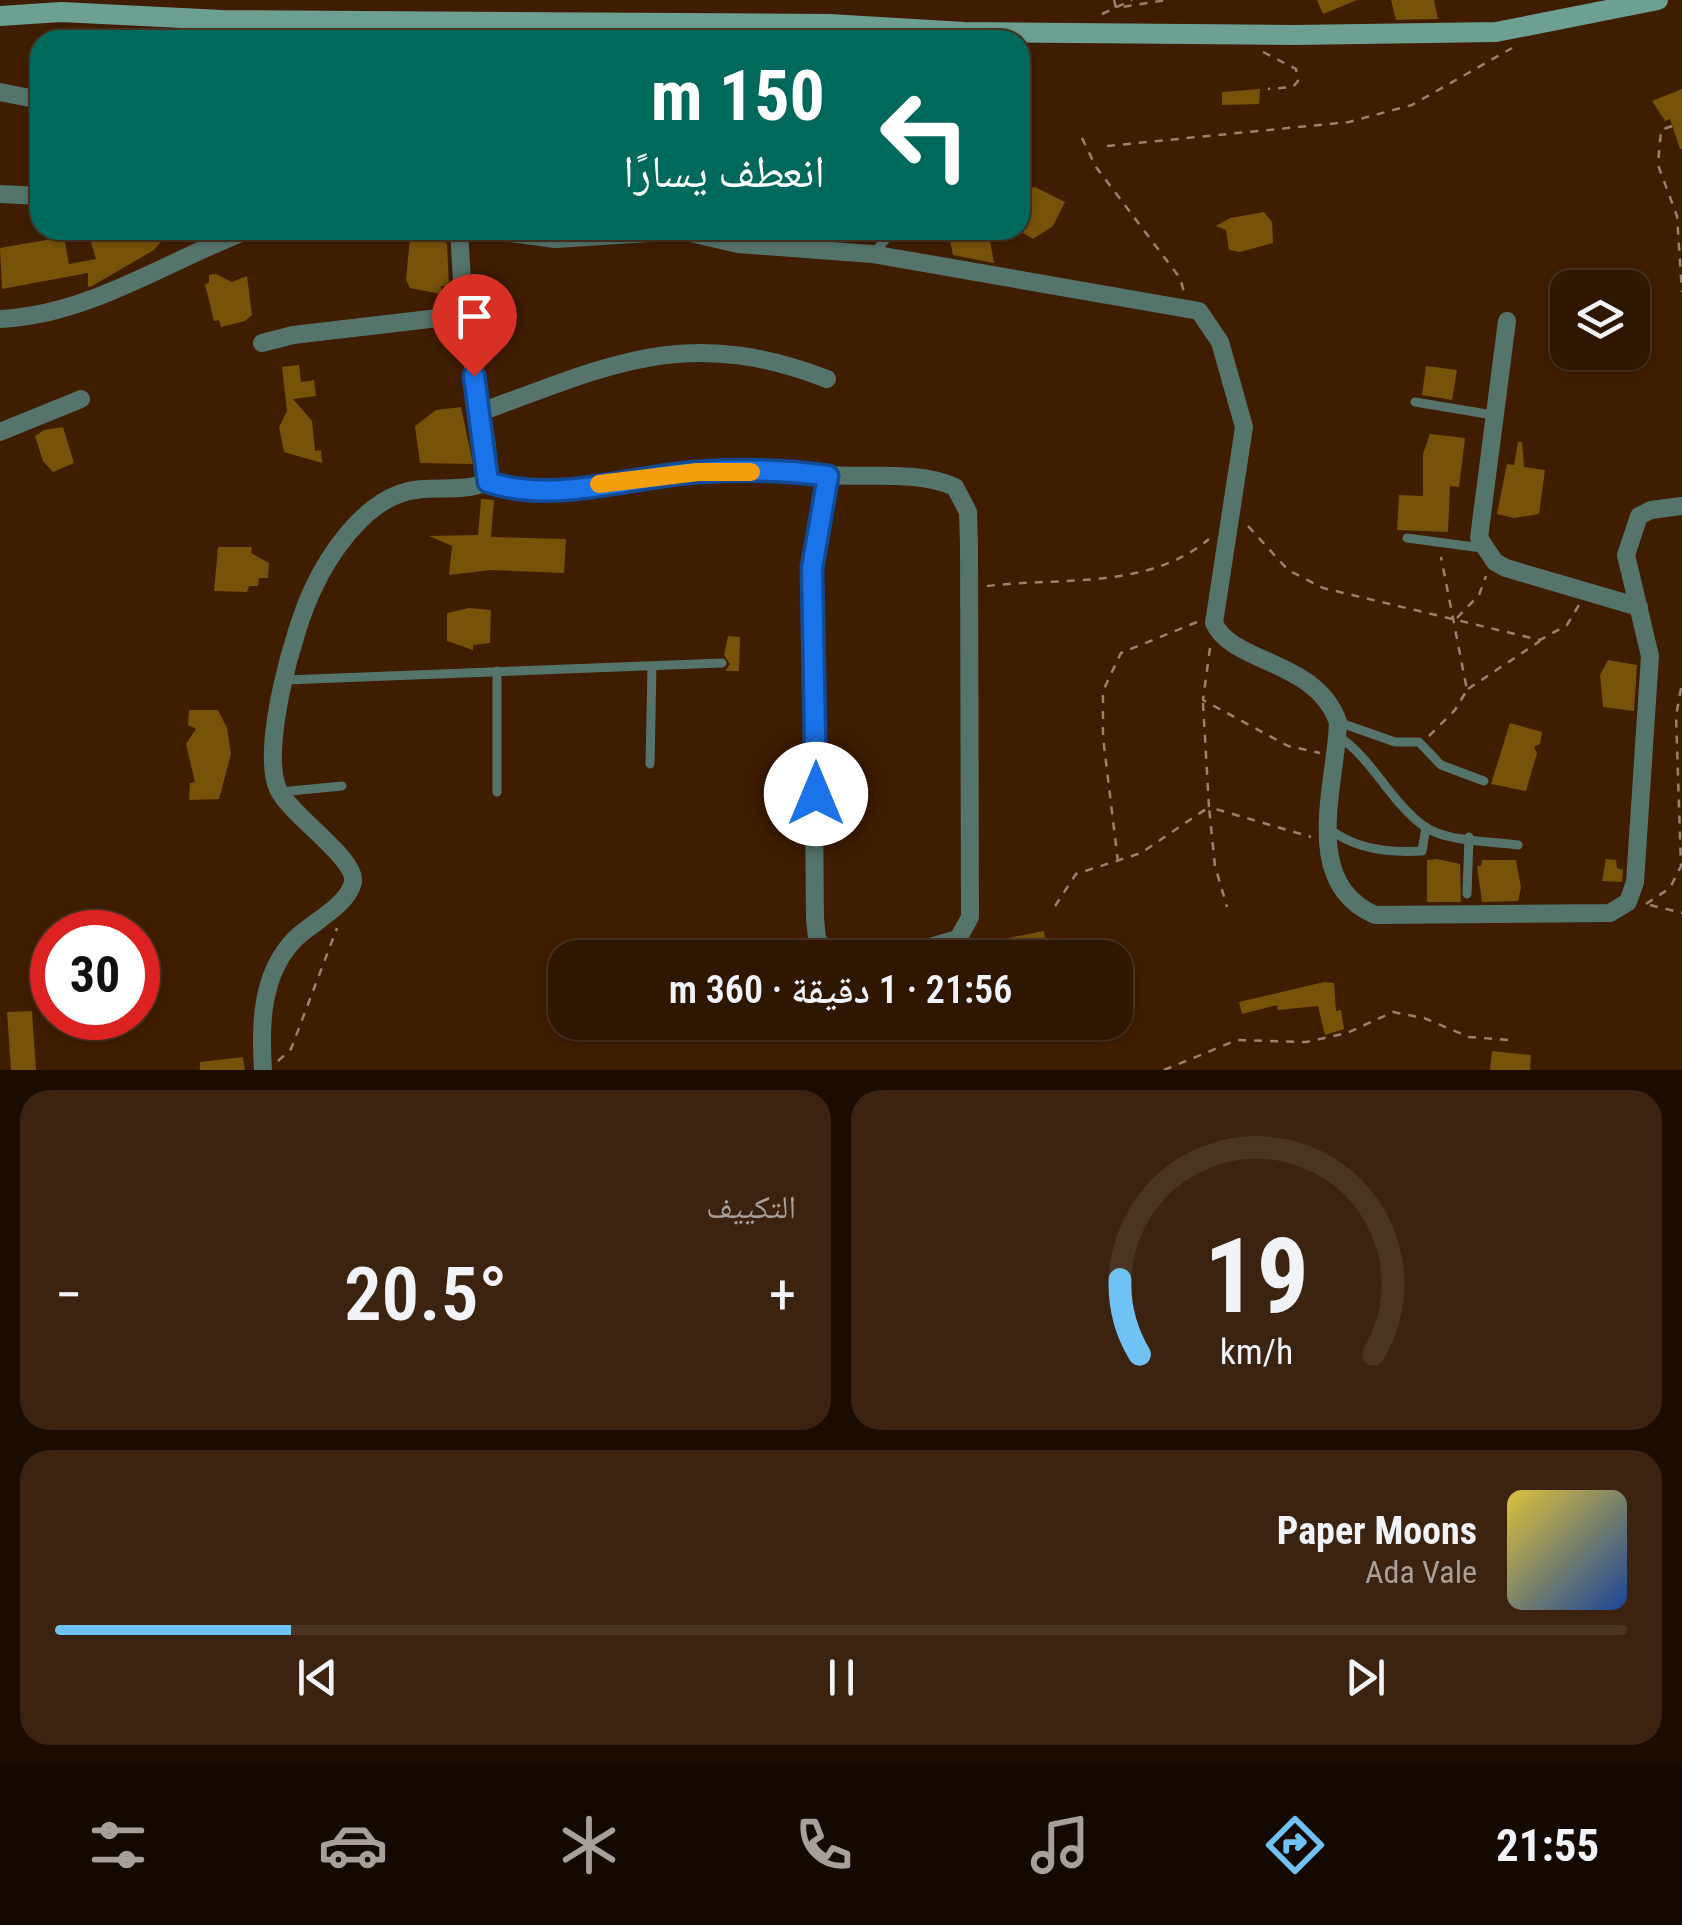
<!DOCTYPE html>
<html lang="ar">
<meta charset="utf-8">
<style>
body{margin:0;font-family:"Roboto Condensed","Noto Naskh Arabic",sans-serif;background:#3b230f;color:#f1f3f6;direction:rtl;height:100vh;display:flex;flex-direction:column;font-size:38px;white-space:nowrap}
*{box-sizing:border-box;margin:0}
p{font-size:32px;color:#a79f99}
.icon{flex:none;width:55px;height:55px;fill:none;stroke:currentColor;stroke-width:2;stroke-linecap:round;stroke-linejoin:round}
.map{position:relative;height:1070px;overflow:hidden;direction:ltr}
.sheet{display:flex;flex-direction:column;gap:20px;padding:20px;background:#1a0c00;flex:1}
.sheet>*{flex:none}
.top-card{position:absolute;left:30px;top:30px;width:1000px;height:210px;border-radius:30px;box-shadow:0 2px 8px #0004,0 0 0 2px #4a3522;direction:rtl;background:#00695c;color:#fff;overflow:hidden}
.buttons{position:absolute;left:1550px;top:270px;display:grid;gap:20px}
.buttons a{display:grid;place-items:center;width:100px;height:100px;border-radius:20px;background:#2f1600;box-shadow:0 2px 8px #0004,0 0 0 2px #4a3522;font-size:50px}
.speed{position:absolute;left:30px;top:910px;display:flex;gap:20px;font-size:50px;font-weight:700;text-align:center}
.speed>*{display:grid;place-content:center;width:130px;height:130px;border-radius:50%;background:#2f1600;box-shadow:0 2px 8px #0004,0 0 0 2px #4a3522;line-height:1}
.speed .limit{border:15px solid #d22;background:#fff;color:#111}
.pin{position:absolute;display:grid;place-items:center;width:85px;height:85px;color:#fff;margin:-102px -42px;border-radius:50% 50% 50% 0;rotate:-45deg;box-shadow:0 0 10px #0007}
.pin .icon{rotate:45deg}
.me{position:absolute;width:110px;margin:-55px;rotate:0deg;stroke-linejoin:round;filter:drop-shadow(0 0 8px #0008)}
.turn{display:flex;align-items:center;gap:35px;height:210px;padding:0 40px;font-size:45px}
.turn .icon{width:130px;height:130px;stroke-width:2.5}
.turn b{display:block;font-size:70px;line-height:85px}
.big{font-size:75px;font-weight:600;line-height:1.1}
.sheet .widget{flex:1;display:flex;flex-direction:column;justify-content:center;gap:15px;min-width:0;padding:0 35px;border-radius:30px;background:#3b230f}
.sheet .dial{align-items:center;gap:0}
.dial svg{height:260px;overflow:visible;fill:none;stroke:#4a3522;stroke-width:7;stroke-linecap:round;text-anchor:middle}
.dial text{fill:#f1f3f6;stroke:none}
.song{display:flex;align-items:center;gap:30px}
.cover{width:120px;height:120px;border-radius:15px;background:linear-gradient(135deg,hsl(50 70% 55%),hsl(220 70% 35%))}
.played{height:10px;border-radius:5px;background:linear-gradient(90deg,#70c1f4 15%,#4a3522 15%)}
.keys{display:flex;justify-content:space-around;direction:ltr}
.heat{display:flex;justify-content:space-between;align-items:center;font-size:55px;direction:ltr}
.sheet .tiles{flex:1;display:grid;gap:20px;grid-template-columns:1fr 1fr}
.widget:last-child{grid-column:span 2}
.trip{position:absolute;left:548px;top:940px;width:585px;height:100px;border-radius:30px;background:#2f1600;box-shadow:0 2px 8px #0004,0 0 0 2px #4a3522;font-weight:600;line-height:100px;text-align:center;direction:rtl}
.tab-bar{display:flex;height:160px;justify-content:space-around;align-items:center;background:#130900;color:#a79f99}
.tab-bar .icon{width:70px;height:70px}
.tab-bar .selected{color:#70c1f4}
.tab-bar b{font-size:45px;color:#f1f3f6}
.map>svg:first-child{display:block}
.building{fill:#775209}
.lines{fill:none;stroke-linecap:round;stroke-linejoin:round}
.path{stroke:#9f8068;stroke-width:2.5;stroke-dasharray:8 8;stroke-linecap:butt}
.lane{stroke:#55746c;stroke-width:9}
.street{stroke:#55746c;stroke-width:18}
.secondary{stroke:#6d9f93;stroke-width:20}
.route-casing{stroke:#114b97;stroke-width:25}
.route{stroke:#1a73e8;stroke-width:18}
.slow{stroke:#f59e0b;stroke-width:18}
</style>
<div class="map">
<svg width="1682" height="1070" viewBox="0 0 1682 1070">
<rect width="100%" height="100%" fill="#3f1d00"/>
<path class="building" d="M 1317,0 L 1357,0 L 1323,14 Z
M 1391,0 L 1434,0 L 1438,19 L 1396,20 Z
M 1260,89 L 1259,104 L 1222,105 L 1222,92 Z
M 1682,89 L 1682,149 L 1680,149 L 1670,119 L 1665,121 L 1652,101 Z
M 1035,187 L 1065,202 L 1053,226 L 1033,239 L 1020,231 L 1020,190 Z
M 1264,212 L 1272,222 L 1273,243 L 1240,252 L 1229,250 L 1226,230 L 1216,226 L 1230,218 Z
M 95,230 L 171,230 L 154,250 L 92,286 L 88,287 L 88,273 L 2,289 L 0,248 L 64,237 L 69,264 L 96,259 L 88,233 Z
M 948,230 L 988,230 L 994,263 L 953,255 Z
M 438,236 L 447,244 L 449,286 L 441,286 L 441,294 L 410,288 L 406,279 L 410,238 Z
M 216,274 L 232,282 L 247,276 L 252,315 L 245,321 L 221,327 L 219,320 L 214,321 L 205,284 L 209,283 L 209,275 Z
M 299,365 L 301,382 L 314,380 L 316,396 L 293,399 L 312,421 L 315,451 L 321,450 L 322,463 L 284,452 L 279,427 L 287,411 L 282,367 Z
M 1426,366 L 1457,370 L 1452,400 L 1422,395 Z
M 461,407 L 473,464 L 420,463 L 415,426 L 436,410 Z
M 63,427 L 74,463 L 53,472 L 43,461 L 35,436 L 44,430 Z
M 1430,434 L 1465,438 L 1459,487 L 1450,486 L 1448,532 L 1397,530 L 1399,495 L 1423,496 L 1423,454 Z
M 1518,442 L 1522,442 L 1524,467 L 1545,470 L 1539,514 L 1514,518 L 1497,514 L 1507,464 L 1514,465 Z
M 481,499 L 494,500 L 491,537 L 566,539 L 564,573 L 491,570 L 449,575 L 452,546 L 429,536 L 478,535 Z
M 218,547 L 252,547 L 251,553 L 269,563 L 268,578 L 259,578 L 258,586 L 249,586 L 247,592 L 214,591 Z
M 469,608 L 491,610 L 490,643 L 473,645 L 473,650 L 447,641 L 447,613 Z
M 728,636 L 740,637 L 739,671 L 725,671 L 730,664 L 724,655 Z
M 1608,660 L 1637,665 L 1634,711 L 1603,707 L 1600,675 Z
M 189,710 L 218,710 L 227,728 L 231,754 L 219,799 L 189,800 L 190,783 L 195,782 L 186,744 L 196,729 L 188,725 Z
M 1510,723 L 1542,732 L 1540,744 L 1534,747 L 1537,753 L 1526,791 L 1491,784 Z
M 1437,859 L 1460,864 L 1461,902 L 1427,902 L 1427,860 Z
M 1606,859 L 1616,860 L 1617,868 L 1623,870 L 1622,882 L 1602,881 Z
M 1482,860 L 1516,860 L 1521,888 L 1518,901 L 1482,902 L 1477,866 L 1481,866 Z
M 1044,931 L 1046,943 L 994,958 L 992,941 Z
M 1324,982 L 1334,983 L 1336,1011 L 1341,1010 L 1344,1029 L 1325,1035 L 1318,1006 L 1278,1010 L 1277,1005 L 1242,1014 L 1239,1002 Z
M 32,1011 L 36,1070 L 11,1070 L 7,1012 Z
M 1492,1051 L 1531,1055 L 1530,1070 L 1490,1070 Z
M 243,1057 L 245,1070 L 200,1070 L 200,1062 Z"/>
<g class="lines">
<path class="path" d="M 1114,0 L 1116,8 L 1167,0
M 1102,14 L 1132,0
M 1263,52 L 1296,69 L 1298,81 L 1293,87 L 1268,89
M 1672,126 L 1661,130 L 1658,165 L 1677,216 L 1682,292
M 1082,138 L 1096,167 L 1180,278 L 1184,292
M 1107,146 L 1349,122 L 1412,105 L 1512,48
M 1248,526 L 1288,570 L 1323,588 L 1540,640 L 1567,625 L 1579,605
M 987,586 C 1061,577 1148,590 1209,539
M 1457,618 L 1479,595 L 1486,576
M 1210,648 L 1203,700 L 1288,746 L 1320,753
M 1468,689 L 1540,641
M 1203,703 L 1209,807 L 1311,837
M 1429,736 L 1455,710 L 1467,690 L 1441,557
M 1118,862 L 1103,737 L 1103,691 L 1121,653 L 1197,622
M 1646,904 L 1670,888 L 1681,866 L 1676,716 L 1682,683
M 1650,905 L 1682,913
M 1055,906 L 1076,874 L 1141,853 L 1209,807 L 1215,866 L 1227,907
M 278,1061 L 291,1049 L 337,928
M 1164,1070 L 1237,1040 L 1306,1042 L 1347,1033 L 1393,1012 L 1424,1018 L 1469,1037 L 1509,1040"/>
<path class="lane" d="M 872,254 L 895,230
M 1415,402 L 1493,415
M 1407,538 L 1482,548
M 286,680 L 722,663
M 1338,722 L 1395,742 L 1419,742 L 1441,765 L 1484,781
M 1338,736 C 1373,759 1390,802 1425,827 C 1447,842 1492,841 1518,845
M 650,764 L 652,666
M 280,792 L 342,786
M 497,792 L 497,671
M 1331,830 C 1357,850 1390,853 1422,851 L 1426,827
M 1467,894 L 1469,837"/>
<path class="street" d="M 0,92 L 40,100
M 0,194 L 40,196
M 488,230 L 555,239 L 682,231 L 738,244 L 872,254 L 1199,311 L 1220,342 L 1244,427 L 1214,623 C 1232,664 1317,660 1338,722 C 1336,785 1300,883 1375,915 L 1610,913 L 1628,902 L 1635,882 L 1650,656 L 1626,555 L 1639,516 L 1651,510 L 1682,506
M 0,319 C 90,315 166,261 249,230
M 1507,321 L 1479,538 L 1495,562 L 1506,568 L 1639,607
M 262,343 L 293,335 L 464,315
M 481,412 C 612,364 687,325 827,379
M 0,432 L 81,399
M 828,476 L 812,568 L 815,919 L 817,938 L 828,958
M 488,482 C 543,500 608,482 664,476 C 718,470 772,472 826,475 C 868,478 916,470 955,487 L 968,512 L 969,544 L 970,917 L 958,939 L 892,958
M 263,1070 C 260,1025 261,975 294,940 C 309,924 348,906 353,882 C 357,859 290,815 278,789 C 260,749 294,628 313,589 C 329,554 361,508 399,494 C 427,483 459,494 488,482 L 487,446 L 464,315 L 459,230"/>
<path class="secondary" d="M 0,16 L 61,12 L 222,20 L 829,24 L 964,32 L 1294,35 L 1496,32 L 1658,0"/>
</g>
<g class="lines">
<defs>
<path id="route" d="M 474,376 L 488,482 C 553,504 630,477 696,472 C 739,469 785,470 828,476 L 812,568 L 816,794"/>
</defs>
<use href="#route" class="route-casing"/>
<use href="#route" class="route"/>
<path class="slow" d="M 599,484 L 698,472 L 751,472"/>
</g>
</svg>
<div class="buttons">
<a><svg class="icon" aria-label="layers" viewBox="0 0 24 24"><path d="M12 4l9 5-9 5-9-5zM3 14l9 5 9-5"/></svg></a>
</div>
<div class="speed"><div class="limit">30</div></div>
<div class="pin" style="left:474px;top:376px;background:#d93025"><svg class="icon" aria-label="arrive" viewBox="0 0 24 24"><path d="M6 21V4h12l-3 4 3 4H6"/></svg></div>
<svg class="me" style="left:816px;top:794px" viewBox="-20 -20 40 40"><circle r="19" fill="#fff"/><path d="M0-13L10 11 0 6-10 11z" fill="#1a73e8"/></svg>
<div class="trip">21:56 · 1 دقيقة · 360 m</div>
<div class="top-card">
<div class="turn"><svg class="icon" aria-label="left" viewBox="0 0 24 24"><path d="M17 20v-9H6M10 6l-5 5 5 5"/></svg><div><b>150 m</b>انعطف يسارًا</div></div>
</div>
</div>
<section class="sheet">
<div class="tiles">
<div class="widget dial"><svg viewBox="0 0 100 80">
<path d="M14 69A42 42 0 1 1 86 69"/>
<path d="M14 69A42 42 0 0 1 8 46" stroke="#70c1f4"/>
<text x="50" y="56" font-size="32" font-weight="700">19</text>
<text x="50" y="72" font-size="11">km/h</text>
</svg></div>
<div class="widget"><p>التكييف</p>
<div class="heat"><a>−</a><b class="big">20.5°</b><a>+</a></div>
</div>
<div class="widget">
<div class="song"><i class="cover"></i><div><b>Paper Moons</b><p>Ada Vale</p></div></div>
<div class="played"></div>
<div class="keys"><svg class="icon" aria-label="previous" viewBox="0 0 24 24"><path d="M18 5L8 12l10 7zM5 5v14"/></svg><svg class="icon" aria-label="pause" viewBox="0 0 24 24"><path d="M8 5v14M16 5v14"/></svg><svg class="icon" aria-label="next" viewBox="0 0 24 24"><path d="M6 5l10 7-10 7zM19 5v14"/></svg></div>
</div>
</div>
</section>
<nav class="tab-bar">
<b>21:55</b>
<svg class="icon selected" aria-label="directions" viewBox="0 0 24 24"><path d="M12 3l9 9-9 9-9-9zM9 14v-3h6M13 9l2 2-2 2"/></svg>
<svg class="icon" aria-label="music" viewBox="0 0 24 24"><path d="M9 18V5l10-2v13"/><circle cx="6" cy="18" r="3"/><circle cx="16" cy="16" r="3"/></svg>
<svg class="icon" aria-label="phone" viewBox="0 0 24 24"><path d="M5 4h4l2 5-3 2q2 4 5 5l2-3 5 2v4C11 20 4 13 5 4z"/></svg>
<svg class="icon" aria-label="climate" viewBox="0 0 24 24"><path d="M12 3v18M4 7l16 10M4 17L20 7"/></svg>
<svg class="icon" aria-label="car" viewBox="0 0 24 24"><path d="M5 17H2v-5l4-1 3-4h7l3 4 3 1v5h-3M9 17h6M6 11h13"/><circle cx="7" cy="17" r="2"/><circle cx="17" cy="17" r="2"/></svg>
<svg class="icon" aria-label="filters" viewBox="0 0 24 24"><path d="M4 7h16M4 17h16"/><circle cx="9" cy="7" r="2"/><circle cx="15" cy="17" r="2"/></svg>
</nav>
